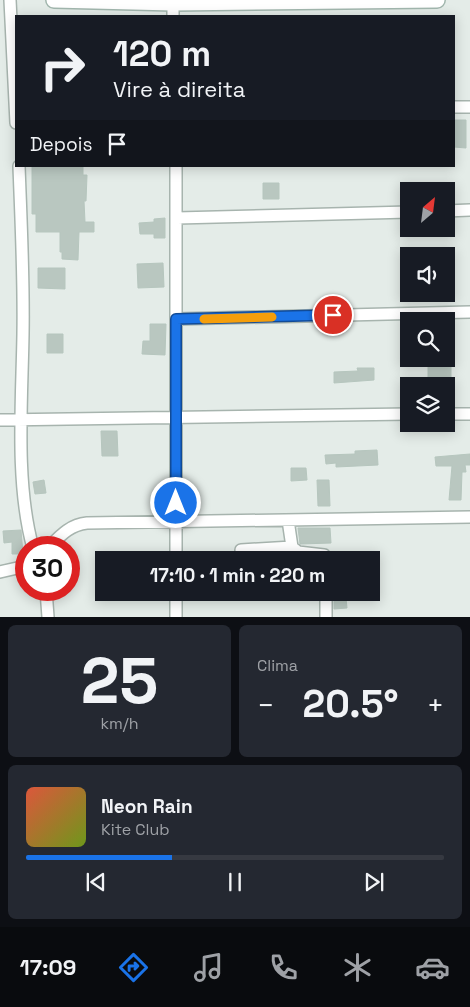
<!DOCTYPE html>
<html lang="pt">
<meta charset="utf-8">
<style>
body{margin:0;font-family:"Space Grotesk",sans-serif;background:#242831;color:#f1f3f6;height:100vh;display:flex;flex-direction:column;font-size:19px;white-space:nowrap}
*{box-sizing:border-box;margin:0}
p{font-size:16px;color:#9ea1a6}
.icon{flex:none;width:28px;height:28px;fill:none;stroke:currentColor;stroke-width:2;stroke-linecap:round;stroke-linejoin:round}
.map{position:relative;height:617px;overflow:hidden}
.panel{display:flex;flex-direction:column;gap:8px;padding:8px;background:#0d0f14;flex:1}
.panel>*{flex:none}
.hud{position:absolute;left:15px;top:15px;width:440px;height:152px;border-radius:0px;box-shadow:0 2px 12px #0003;background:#171b24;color:#f1f3f6;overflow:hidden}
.needle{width:32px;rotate:28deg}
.tools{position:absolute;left:400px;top:182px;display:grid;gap:10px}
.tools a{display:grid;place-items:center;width:55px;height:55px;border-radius:0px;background:#171b24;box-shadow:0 2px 12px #0003;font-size:25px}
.speed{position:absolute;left:15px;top:536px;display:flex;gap:10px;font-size:25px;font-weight:700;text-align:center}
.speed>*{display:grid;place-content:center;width:65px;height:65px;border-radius:50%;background:#171b24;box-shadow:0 2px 12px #0003;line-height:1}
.speed .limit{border:8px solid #d22;background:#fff;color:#111}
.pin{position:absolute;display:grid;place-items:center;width:42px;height:42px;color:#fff;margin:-21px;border:2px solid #fff;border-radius:50%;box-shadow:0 1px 5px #0007}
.me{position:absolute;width:55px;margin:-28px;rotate:0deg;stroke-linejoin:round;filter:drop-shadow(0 0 4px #0008)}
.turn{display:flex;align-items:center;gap:18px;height:105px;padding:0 15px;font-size:22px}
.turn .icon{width:65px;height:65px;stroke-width:2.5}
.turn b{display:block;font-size:35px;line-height:42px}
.then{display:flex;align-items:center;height:48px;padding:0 15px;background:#0003;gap:10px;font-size:19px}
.big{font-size:38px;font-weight:700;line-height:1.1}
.panel .widget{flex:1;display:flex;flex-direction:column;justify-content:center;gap:8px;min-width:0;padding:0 18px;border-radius:8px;background:#242831}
.panel .dial{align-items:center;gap:0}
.dial b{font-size:65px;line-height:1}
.song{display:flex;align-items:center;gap:15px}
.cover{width:60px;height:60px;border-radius:8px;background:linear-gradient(135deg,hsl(10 70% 55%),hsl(80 70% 35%))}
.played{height:5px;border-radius:2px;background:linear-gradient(90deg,#1a73e8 35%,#363941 35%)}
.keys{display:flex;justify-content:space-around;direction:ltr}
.heat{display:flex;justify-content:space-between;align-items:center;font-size:28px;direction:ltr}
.panel .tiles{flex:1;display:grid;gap:8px;grid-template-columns:1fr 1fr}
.widget:last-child{grid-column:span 2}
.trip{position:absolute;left:95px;top:551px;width:285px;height:50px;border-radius:0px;background:#171b24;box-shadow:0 2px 12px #0003;font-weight:700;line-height:50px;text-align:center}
.menu{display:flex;height:80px;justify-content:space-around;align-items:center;background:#090b0e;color:#9ea1a6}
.menu .icon{width:35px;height:35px}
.menu .on{color:#1a73e8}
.menu b{font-size:22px;color:#f1f3f6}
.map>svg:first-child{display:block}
.building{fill:#b9c7c0;stroke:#b6c6be}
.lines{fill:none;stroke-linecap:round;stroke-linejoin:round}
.street-casing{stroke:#a7b4ae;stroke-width:14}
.secondary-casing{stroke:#a2b7ae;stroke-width:18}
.street{stroke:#fff;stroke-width:11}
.secondary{stroke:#fff;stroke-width:15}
.route-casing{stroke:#114b97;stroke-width:12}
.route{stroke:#1a73e8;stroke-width:9}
.slow{stroke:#f59e0b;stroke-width:9}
</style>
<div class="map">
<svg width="470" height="617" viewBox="0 0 470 617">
<rect width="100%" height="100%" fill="#e4ece8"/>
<path class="building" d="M 454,120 L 466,120 L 466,148 L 454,147 Z
M 32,166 L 83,166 L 83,175 L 87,175 L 86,201 L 84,201 L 85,222 L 94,222 L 94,232 L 79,232 L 78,260 L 62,259 L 62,252 L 60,252 L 60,232 L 36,232 L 36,214 L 32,214 Z
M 263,183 L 279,183 L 279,199 L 263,199 Z
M 165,218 L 165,238 L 154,238 L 154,234 L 140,234 L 139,223 L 154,222 L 154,219 Z
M 163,263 L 164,287 L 138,288 L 137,264 Z
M 38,268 L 65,268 L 65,289 L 38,288 Z
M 150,324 L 166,324 L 165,355 L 142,354 L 143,341 L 150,341 Z
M 47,334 L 63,334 L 63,353 L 47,353 Z
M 428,365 L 451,365 L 451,386 L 428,386 Z
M 357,368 L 374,368 L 374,380 L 334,383 L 334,372 L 358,371 Z
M 101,431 L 117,431 L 118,456 L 102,456 Z
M 377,450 L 378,465 L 336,467 L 336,463 L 326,464 L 325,455 L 355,454 L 355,451 Z
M 470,454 L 470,465 L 465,465 L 466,472 L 462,472 L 461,500 L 449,500 L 452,466 L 436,466 L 435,457 Z
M 291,468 L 306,468 L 307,480 L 291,481 Z
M 44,480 L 46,493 L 35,494 L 33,482 Z
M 317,480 L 329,480 L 330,506 L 318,506 Z
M 298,528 L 330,528 L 331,543 L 300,544 Z
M 21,530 L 23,554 L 12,554 L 12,542 L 4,543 L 3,531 Z
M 346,598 L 347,608 L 334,609 L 334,599 Z"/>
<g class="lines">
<defs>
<path id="street" d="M 10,0 L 16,123
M 173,0 L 173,16
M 454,107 L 470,107
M 19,166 C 21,222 24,278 23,334 C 22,401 15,483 33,548
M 176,166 L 176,560
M 446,211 L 470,210
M 177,218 L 409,212
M 176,319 L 470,312
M 446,414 L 470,414
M 0,420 L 409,414
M 288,520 L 292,547 L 298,552 L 324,555 L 325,560
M 48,548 C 60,536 69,525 87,523 L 470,517
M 241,550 L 292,547
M 0,572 L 26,566
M 46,590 L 48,617
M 176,592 L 176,617
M 326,617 L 326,592"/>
<path id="secondary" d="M 54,0 L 173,3 L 437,0"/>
</defs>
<use href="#street" class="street-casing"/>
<use href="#secondary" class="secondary-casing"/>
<use href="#street" class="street"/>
<use href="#secondary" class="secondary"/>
</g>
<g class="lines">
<defs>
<path id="route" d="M 176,503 L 176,319 L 333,315"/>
</defs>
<use href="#route" class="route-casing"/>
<use href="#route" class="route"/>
<path class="slow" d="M 204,319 L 272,317"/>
</g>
</svg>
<div class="tools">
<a><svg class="needle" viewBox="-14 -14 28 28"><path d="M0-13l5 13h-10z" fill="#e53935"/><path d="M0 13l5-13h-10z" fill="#9ea1a6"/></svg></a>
<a><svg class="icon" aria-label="sound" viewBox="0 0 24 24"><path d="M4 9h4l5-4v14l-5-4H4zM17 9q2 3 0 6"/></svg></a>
<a><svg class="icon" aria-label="search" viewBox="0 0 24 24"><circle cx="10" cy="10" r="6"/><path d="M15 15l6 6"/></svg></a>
<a><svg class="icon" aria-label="layers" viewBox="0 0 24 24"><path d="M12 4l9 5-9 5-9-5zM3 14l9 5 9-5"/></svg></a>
</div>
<div class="speed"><div class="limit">30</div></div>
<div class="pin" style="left:333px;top:315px;background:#d93025"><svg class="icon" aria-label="arrive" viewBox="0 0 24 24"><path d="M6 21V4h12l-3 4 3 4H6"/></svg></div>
<svg class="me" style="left:176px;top:503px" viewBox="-20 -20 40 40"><circle r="17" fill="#1a73e8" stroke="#fff" stroke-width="3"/><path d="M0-11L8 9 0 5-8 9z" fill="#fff"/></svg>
<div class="trip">17:10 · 1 min · 220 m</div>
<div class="hud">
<div class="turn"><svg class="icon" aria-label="right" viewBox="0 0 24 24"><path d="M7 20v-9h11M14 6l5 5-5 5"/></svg><div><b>120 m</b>Vire à direita</div></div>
<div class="then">Depois<svg class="icon" aria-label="arrive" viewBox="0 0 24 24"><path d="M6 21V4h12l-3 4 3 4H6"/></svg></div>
</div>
</div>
<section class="panel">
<div class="tiles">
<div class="widget dial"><b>25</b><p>km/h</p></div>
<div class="widget"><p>Clima</p>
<div class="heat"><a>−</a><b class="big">20.5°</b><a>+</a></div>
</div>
<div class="widget">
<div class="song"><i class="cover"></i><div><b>Neon Rain</b><p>Kite Club</p></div></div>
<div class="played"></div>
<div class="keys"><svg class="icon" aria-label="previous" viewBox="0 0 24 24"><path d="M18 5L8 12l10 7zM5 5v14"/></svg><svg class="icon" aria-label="pause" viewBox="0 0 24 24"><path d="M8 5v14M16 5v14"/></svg><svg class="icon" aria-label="next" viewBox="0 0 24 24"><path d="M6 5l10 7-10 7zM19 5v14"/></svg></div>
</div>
</div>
</section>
<nav class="menu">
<b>17:09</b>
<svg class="icon on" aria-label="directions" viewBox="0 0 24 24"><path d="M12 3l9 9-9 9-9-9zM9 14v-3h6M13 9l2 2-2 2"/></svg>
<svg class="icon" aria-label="music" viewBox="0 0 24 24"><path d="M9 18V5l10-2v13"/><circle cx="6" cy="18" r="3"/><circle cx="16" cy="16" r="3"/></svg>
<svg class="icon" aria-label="phone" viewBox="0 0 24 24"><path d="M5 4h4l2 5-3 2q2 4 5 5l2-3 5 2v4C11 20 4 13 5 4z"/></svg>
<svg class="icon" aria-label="climate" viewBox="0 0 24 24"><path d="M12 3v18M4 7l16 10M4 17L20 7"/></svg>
<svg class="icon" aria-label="car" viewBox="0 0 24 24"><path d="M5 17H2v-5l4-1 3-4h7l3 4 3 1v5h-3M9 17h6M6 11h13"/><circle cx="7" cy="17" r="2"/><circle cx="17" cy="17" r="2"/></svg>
</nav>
